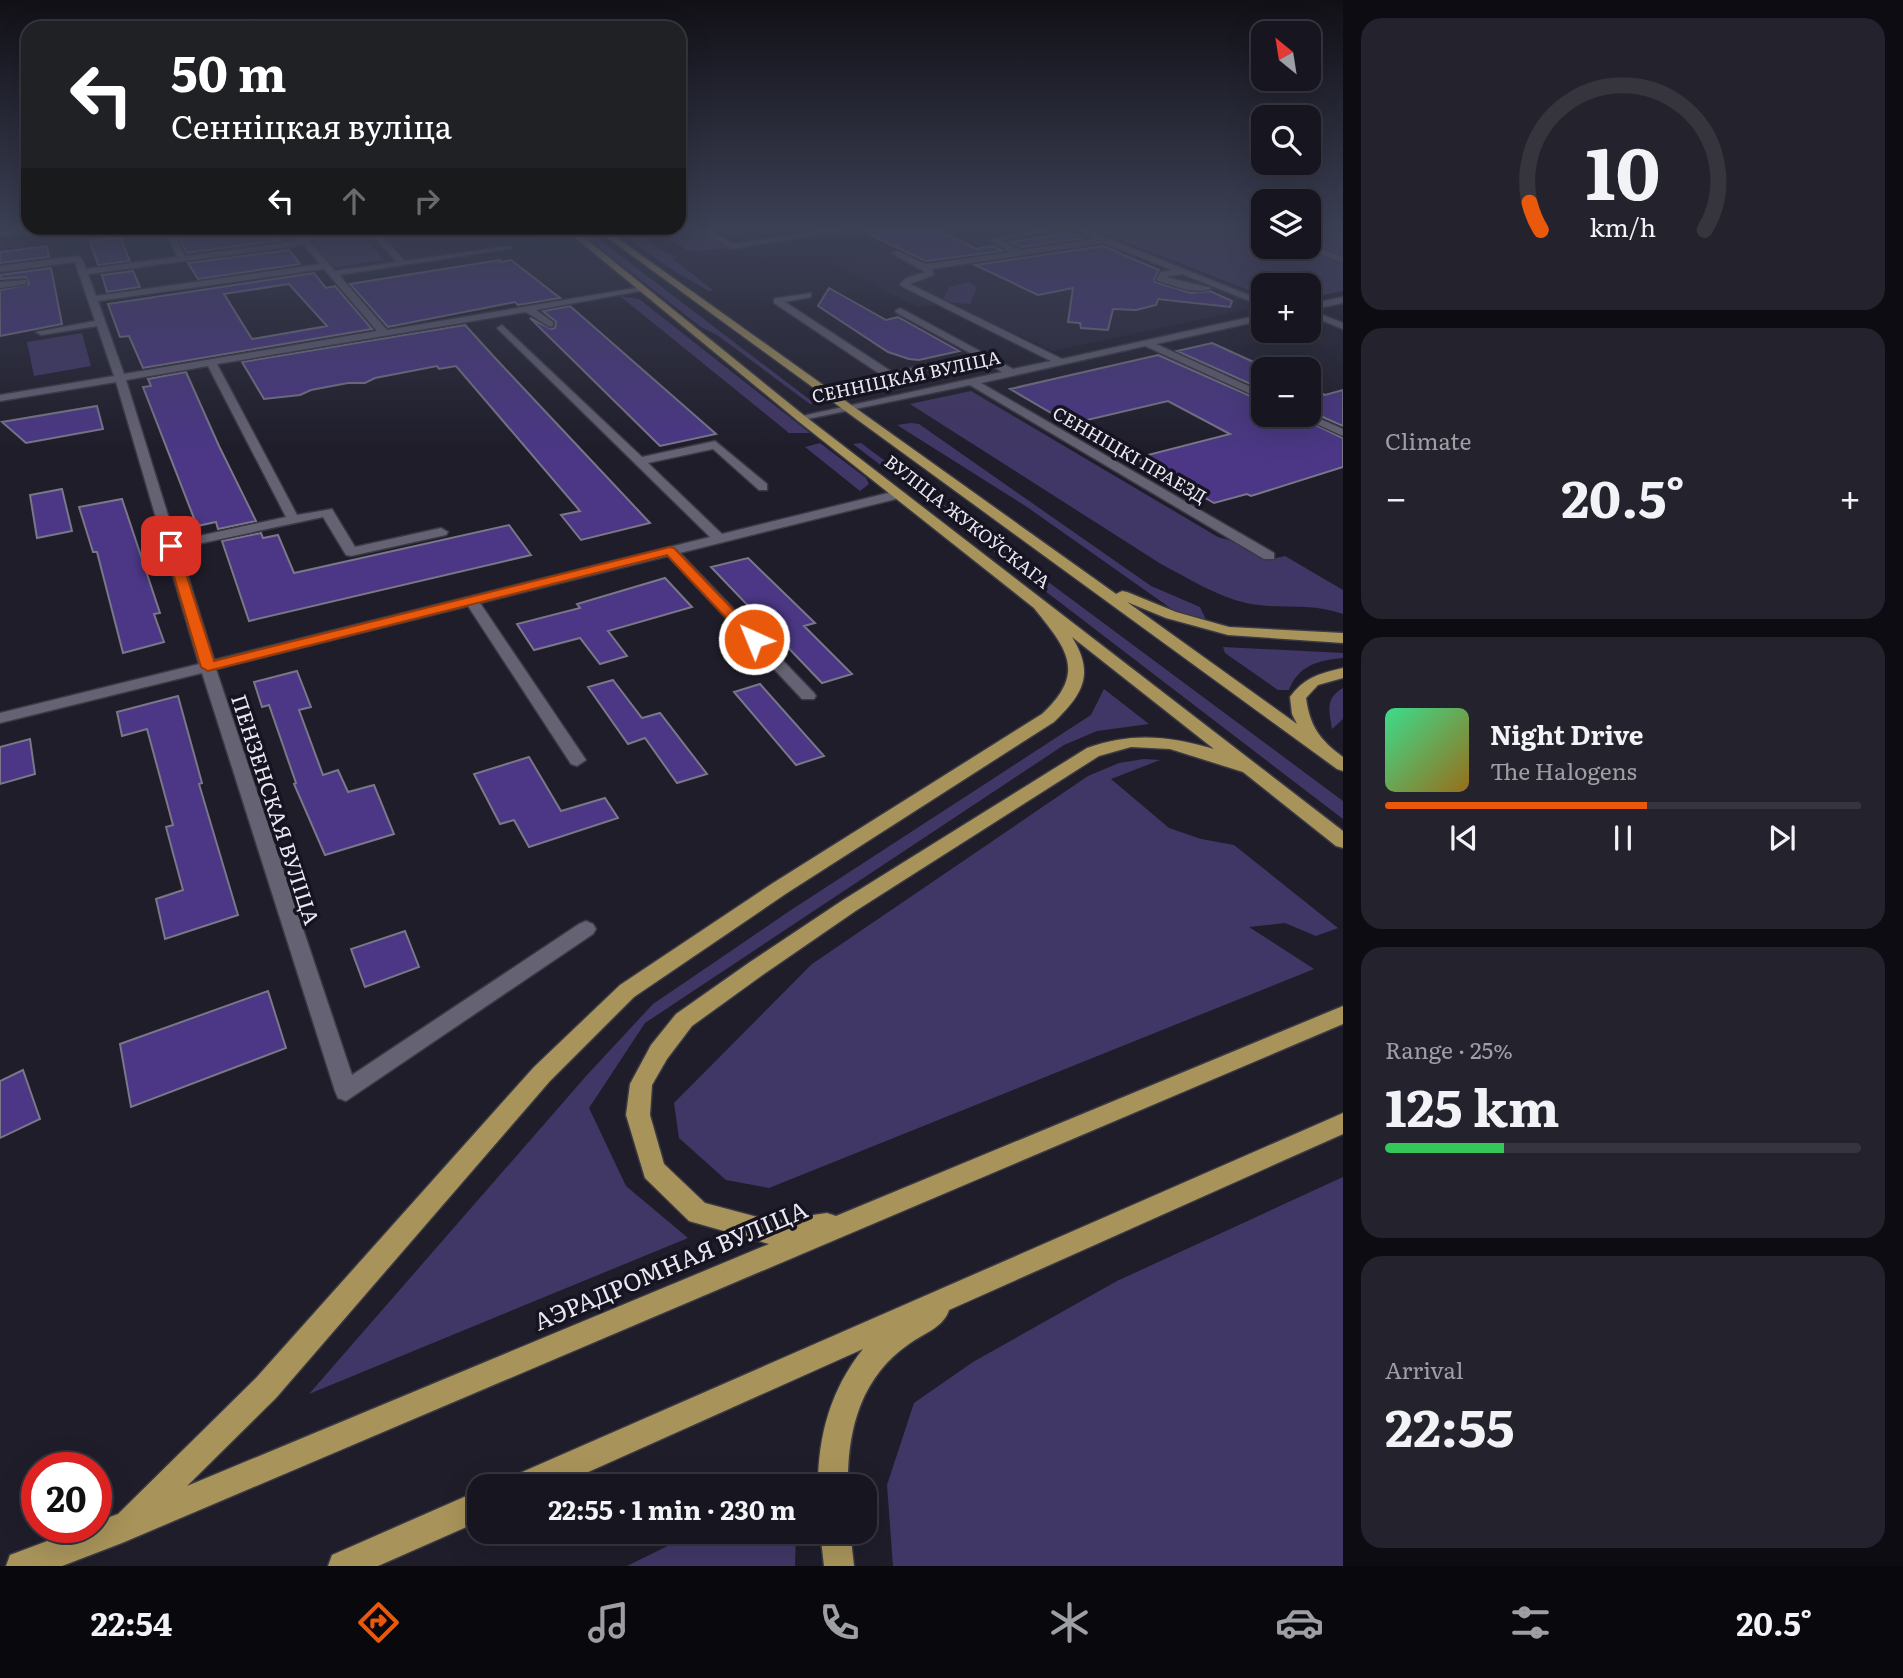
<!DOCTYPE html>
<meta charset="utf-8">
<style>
body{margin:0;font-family:Literata,serif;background:#24232d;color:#f1f3f6;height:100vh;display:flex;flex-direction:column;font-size:26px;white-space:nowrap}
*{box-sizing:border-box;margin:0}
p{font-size:23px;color:#9e9fa5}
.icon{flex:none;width:38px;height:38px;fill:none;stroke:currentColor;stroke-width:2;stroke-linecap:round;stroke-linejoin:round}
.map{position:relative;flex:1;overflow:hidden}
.drawer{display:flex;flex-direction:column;gap:18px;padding:18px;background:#0d0c12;width:560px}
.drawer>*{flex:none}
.banner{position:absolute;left:21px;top:21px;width:665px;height:214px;border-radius:21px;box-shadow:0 7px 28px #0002,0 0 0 2px #36353e;background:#202124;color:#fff;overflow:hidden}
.needle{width:46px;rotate:330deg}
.buttons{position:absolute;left:1251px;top:21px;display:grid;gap:14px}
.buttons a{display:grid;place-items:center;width:70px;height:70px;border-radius:14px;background:#171620;box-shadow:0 7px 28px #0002,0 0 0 2px #36353e;font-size:35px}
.speed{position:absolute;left:21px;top:1452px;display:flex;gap:14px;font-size:35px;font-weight:700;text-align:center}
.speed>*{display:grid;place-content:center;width:91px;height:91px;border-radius:50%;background:#171620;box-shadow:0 7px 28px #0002,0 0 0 2px #36353e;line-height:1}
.speed .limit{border:10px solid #d22;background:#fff;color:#111}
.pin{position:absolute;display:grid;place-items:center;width:60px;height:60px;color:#fff;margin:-30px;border-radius:14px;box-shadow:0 4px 10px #0006}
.me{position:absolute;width:77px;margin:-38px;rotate:316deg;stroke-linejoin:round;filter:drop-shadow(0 0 5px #0008)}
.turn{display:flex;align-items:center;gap:24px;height:147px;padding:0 35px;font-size:32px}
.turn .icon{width:91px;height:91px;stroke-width:2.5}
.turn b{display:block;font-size:49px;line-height:60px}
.lanes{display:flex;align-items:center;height:66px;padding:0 35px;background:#0003;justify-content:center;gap:35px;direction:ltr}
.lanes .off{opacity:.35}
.big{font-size:52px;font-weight:700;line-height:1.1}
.drawer .widget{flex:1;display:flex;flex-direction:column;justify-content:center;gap:10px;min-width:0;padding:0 24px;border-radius:21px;background:#24232d}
.drawer .dial{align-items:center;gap:0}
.dial svg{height:182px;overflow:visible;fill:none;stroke:#36353e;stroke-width:7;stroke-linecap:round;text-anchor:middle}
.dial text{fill:#f1f3f6;stroke:none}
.song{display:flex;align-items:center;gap:21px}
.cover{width:84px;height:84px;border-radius:10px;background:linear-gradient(135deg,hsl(150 70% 55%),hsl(40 70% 35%))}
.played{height:7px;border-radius:4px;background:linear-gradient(90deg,#ea580c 55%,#36353e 55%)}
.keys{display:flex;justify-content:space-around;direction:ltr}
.heat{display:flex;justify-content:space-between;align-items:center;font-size:38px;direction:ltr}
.charge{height:10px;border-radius:5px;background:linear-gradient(90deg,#34c759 25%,#36353e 0)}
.trip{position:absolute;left:467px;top:1474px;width:410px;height:70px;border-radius:21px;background:#171620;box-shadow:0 7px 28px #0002,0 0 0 2px #36353e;font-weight:700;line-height:70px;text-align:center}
.tabs{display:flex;height:112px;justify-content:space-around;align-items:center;background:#09090d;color:#9e9fa5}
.tabs .icon{width:49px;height:49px}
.tabs .selected{color:#ea580c}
.tabs b{font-size:32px;color:#f1f3f6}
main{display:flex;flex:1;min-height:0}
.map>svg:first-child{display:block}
.built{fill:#282538}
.green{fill:#413766}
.building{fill:#4b3785;stroke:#797788;stroke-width:2;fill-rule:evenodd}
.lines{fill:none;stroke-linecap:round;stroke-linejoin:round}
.minor-casing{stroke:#3a3944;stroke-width:3}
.major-casing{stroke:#3a3944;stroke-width:3}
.minor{fill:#656273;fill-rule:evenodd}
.major{fill:#a8945a;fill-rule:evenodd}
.route{fill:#ea580c;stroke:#983908;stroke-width:2}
.labels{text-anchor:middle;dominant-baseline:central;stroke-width:7;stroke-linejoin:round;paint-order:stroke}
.far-street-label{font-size:18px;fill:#eae9f2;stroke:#161421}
.street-label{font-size:21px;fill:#eae9f2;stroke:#161421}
.near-street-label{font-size:24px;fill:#eae9f2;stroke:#161421}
</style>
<main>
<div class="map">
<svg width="1343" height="1566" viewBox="0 0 1343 1566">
<rect width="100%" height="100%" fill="#1f1d2a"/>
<path class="built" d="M 300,230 L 527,230 L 541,242 L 333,272 Z
M 1021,230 L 1095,230 L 1263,297 L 1263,306 L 1053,351 L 953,305 L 918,307 L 830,263 L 908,247 L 906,245 Z"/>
<path class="green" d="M 301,230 L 332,230 L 335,235 L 359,233 L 384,260 L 331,268 Z
M 577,230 L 587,230 L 814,403 L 810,404 L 717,335 L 701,327 Z
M 1095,230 L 1263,230 L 1264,247 L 1309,247 L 1309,230 L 1343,230 L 1343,291 L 1309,298 L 1309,285 L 1264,285 L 1263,296 Z
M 699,231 L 728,248 L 688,251 L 663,235 Z
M 641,235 L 668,254 L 680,257 L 672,258 L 713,290 L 709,291 L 674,271 L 630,240 Z
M 969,282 L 977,288 L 970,304 L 942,302 L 949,287 Z
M 620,296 L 639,299 L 810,433 L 789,433 Z
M 82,333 L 91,366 L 34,376 L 27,342 Z
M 971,391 L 1218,537 L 1239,543 L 1267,560 L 1285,556 L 1343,590 L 1343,614 C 1311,602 1278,610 1246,603 C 1216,596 1188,578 1161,564 L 910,404 Z
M 911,423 L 919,424 L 1151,586 L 1200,607 L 1207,622 L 1176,612 L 1027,507 L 897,425 Z
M 820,443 L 866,478 L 869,484 L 860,491 L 805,447 Z
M 861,443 L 1343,801 L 1343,819 L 853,444 Z
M 1223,647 L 1343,653 L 1343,658 C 1318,660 1298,666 1289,690 L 1278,690 L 1225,653 Z
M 1343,688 L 1343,719 L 1332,729 C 1329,711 1325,698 1343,688 Z
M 1104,689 L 1149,724 L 1097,731 L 1064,745 L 645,1023 L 589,1108 L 626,1186 L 688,1238 L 309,1394 L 587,1075 L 653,1004 L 791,910 L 1091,715 Z
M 1144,759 L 1160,760 L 1111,779 L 1169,828 L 1201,839 L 1234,845 L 1338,928 L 1316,936 L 1285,923 L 1249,927 L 1314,969 L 769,1188 L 726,1180 L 679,1138 L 674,1103 L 812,964 L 1088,776 L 1119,763 Z
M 1343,1177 L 1343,1566 L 893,1566 L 887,1485 L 914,1403 L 973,1362 L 1117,1281 Z
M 698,1531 L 796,1531 L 795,1566 L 627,1566 Z"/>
<path class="building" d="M 167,230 L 274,230 L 281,240 L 187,253 L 179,238 L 171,235 Z
M 860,230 L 938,230 L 976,249 L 993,246 L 1003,251 L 926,261 Z
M 1070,232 L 1084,238 L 1021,247 L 1011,242 Z
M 120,237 L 130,261 L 98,265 L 90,241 Z
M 47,246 L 49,257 L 0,263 L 0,252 Z
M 1103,246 L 1159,270 L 1154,279 L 1155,282 L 1191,293 L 1210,291 L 1232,301 L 1230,307 L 1158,299 L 1156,305 L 1136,310 L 1113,309 L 1108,330 L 1081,328 L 1080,323 L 1068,322 L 1073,288 L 1038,295 L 975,265 Z
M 289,250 L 300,264 L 198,279 L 188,263 Z
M 500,260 L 500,262 L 511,260 L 560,298 L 518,305 L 515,302 L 388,327 L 350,284 Z
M 51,268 L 62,324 L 0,336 L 0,290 L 29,284 L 26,277 L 0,279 L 0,275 Z
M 133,271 L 140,287 L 107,292 L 102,275 Z
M 314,273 L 326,288 L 335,286 L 372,329 L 143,368 L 129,336 L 120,337 L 108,304 ZM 289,284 L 327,326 L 252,339 L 224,294 Z
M 829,288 L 886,320 L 898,317 L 959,351 L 919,360 L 909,359 L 888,352 L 818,306 Z
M 570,306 L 716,434 L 660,446 L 530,318 L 551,329 L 555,328 L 556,322 L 543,311 Z
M 465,325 L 496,359 L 650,523 L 581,540 L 561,515 L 580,511 L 456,366 L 439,369 L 437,366 L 375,378 L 365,383 L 348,383 L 311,390 L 300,395 L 264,399 L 242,362 Z
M 1212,343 L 1269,369 L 1264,369 L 1264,390 L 1177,351 Z
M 1158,355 L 1264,402 L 1264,415 L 1295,415 L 1343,438 L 1343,467 L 1251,496 L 1247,494 L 1214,503 L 1136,458 L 1230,434 L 1168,401 L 1070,424 L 1010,389 Z
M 186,372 L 219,446 L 256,521 L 218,529 L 216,522 L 197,526 L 143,387 L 151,386 L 148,379 Z
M 1309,388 L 1325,395 L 1343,390 L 1343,426 L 1309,411 Z
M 97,406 L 103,429 L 26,443 L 2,422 Z
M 62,489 L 72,531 L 37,538 L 30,495 Z
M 122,499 L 160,613 L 154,614 L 164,642 L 123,653 L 97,552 L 93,552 L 79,507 Z
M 509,525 L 531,555 L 249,621 L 222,541 L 261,533 L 263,538 L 278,535 L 294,573 Z
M 748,558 L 815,623 L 804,626 L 852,674 L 822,683 L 711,567 Z
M 665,578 L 692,607 L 608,631 L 627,656 L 600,664 L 580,638 L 534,650 L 517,624 L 580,608 L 577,604 Z
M 297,671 L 311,707 L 299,710 L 323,775 L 338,770 L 348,792 L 374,785 L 394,834 L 325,855 L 294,784 L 296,783 L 269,705 L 262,707 L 254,682 Z
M 613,680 L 642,718 L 660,713 L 707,774 L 677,783 L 645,738 L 628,744 L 588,687 Z
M 760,684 L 824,756 L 796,765 L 734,692 Z
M 178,696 L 202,783 L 199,784 L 238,915 L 165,939 L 156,899 L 183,890 L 166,827 L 173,825 L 147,729 L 122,736 L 117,712 Z
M 30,739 L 35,774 L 0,784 L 0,747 Z
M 529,757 L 561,811 L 605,798 L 618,818 L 529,847 L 514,820 L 500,824 L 474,774 Z
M 405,931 L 419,967 L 365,987 L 351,949 Z
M 268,991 L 286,1048 L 131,1107 L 120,1044 Z
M 23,1070 L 40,1119 L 0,1138 L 0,1081 Z"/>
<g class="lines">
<defs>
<path id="minor" d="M 292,230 L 300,230 L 335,271 L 397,262 L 367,230 L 376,230 L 405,261 L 509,246 L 513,248 L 339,275 L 387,330 L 641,287 L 646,290 L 536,310 L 553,322 L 553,326 L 550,327 L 526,312 L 217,364 L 297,515 L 332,509 L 355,547 L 441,528 L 448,532 L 446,535 L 351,556 L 346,555 L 323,517 L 179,548 L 214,660 L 710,537 L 499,330 L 497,328 L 502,325 L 642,457 L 715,441 L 767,484 L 767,490 L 759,490 L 713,449 L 648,463 L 722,534 L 900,490 L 906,494 L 904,497 L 680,553 L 814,693 L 816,696 L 814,699 L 802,699 L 668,556 L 480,603 L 586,760 L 577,766 L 571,764 L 468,606 L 216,669 L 352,1075 L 579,924 L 586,921 L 593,924 L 596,929 L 593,934 L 346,1101 L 338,1098 L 335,1091 L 202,673 L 0,723 L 0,713 L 199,664 L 116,382 L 0,401 L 0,395 L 114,376 L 97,326 L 41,335 L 36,332 L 95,321 L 75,262 L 0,272 L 0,266 L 78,256 L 82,259 L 86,269 L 177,257 L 169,239 L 173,237 L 177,239 L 185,256 L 300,240 ZM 304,245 L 320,264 L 96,296 L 88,274 ZM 324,269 L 377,331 L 124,374 L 98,301 ZM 208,366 L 286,517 L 176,541 L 126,380 Z
M 633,230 L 656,230 L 609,238 L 605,236 Z
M 699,230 L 709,230 L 733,244 L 823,230 L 843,230 L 732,249 Z
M 1033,230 L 1052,230 L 1001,241 L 1021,250 L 1095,239 L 1075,230 L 1087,230 L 1264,301 L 1264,307 L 1182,274 L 1165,277 L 1212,288 C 1197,296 1171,285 1156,280 L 1160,272 L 1172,270 L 1103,243 L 932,269 L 934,275 L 910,284 L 1062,359 L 1264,314 L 1264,320 L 1156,344 L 1264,393 L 1264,400 L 1145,346 L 981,383 L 1274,553 L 1274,559 L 1264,559 L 970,385 L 798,421 L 798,417 L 802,416 L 1002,372 L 981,359 L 886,378 L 774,303 L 774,299 L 777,298 L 811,293 L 811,297 L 785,302 L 892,372 L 974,355 L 897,313 L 895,311 L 900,308 L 1013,369 L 1051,361 L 901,286 L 900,284 L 906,278 L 925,272 L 891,253 L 898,251 L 926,264 L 1011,252 L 988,240 Z
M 1257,230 L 1264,230 L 1264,233 Z
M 1310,245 L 1343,257 L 1343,263 L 1303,247 Z
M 26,280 L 26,284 L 0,288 L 0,282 Z
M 1343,297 L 1343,303 L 1310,310 L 1343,323 L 1343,329 L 1309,315 L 1309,304 Z
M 1309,414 L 1343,429 L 1343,436 L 1297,415 Z"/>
<path id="major" d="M 35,230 L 31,232 L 0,236 L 0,232 Z
M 566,230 L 575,230 L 806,417 L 1343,831 L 1343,848 L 1336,846 L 1243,772 L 1170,749 L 1131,747 L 1099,756 L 857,910 L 764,974 L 692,1026 L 667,1059 L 652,1085 L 650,1115 L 664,1164 L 705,1203 L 772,1221 L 827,1213 L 836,1216 L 1343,1006 L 1343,1024 L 122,1543 L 62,1566 L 6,1566 L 10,1555 L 82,1528 L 96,1528 L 96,1522 L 118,1514 L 256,1378 L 534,1067 L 620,985 L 773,883 L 1042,714 C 1087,672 1067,649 1034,608 L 798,421 ZM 1072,637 L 1214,749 C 1169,736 1132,732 1087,748 L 843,900 L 750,962 L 676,1014 L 651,1045 L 630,1084 L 626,1115 L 645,1178 L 689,1221 L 769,1244 L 187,1486 L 276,1398 L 550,1081 L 634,997 L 787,893 L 1054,722 C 1083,694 1095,674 1072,637 Z
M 597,230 L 606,230 L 1116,594 L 1122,591 L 1127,592 L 1176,612 L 1229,627 L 1343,633 L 1343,643 L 1228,635 L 1166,618 L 1127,602 L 1297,724 L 1292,714 L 1290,697 C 1306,676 1319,674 1343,668 L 1343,678 L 1318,685 L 1306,698 C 1310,727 1320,740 1343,757 L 1343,771 L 1337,769 Z
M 1343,1113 L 1343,1134 L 949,1310 C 944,1327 923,1334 909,1344 C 861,1377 847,1430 848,1486 L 818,1486 C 818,1435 831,1389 863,1349 L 557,1486 L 508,1486 L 513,1476 Z
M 480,1490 L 480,1521 L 378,1566 L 328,1566 L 332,1555 Z
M 820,1531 L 850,1531 L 854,1566 L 824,1566 Z"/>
</defs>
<use href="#minor" class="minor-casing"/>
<use href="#major" class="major-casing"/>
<use href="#minor" class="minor"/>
<use href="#major" class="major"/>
</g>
<linearGradient id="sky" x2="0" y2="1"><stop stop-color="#111017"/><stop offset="0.51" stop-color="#3c4055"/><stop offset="1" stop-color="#3c4055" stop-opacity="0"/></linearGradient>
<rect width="1343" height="449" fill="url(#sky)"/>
<path class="route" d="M 171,542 L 177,546 L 214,661 L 670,547 L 674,548 L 761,639 L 759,642 L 749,642 L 667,555 L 208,671 L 201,667 L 165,546 Z"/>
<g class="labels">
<g class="far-street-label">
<text transform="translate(906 376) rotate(-12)">СЕННІЦКАЯ ВУЛІЦА</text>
<text transform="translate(1130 454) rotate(30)">СЕННІЦКІ ПРАЕЗД</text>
<text transform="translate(968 521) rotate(38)">ВУЛІЦА ЖУКОЎСКАГА</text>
</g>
<g class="street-label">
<text transform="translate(277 809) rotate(72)">ПЕНЗЕНСКАЯ ВУЛІЦА</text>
</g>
<g class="near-street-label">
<text transform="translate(670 1264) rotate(-23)">АЭРАДРОМНАЯ ВУЛІЦА</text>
</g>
</g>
</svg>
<div class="buttons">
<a><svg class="needle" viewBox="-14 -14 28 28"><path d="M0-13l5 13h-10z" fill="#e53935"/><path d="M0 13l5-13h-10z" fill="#9e9fa5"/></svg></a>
<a><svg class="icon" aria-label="search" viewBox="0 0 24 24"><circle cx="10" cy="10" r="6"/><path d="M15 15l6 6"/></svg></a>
<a><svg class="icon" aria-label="layers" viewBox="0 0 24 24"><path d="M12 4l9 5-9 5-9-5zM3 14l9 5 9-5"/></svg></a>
<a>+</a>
<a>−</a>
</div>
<div class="speed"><div class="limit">20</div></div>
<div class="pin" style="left:171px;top:546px;background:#d93025"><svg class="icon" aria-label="arrive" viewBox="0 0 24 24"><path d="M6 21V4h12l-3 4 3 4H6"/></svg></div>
<svg class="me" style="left:754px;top:639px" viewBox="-20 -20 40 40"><circle r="17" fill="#ea580c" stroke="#fff" stroke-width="3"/><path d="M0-11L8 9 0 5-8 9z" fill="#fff"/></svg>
<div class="trip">22:55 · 1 min · 230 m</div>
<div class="banner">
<div class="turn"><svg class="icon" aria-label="left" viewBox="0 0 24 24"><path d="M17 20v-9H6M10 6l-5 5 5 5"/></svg><div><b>50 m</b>Сенніцкая вуліца</div></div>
<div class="lanes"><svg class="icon" aria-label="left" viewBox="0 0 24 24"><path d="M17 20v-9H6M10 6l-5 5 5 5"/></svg><svg class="icon off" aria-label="ahead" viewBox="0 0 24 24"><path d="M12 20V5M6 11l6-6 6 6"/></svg><svg class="icon off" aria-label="right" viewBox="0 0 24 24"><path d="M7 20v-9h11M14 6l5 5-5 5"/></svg></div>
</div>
</div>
<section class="drawer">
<div class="widget dial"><svg viewBox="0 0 100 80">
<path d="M14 69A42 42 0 1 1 86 69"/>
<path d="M14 69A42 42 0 0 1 9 57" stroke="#ea580c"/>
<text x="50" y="56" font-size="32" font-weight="700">10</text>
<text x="50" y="72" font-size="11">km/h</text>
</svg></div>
<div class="widget"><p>Climate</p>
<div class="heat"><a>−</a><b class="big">20.5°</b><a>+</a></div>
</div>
<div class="widget">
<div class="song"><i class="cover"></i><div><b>Night Drive</b><p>The Halogens</p></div></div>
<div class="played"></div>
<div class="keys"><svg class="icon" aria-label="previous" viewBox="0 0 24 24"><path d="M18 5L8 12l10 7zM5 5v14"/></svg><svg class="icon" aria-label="pause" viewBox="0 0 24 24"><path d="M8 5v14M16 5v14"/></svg><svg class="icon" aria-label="next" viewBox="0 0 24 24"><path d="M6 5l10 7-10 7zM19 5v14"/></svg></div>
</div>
<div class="widget"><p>Range · 25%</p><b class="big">125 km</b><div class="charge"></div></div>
<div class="widget"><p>Arrival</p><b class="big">22:55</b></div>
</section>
</main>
<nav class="tabs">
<b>22:54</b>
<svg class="icon selected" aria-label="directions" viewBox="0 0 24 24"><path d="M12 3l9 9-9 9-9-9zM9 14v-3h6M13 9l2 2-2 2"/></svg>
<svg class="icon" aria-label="music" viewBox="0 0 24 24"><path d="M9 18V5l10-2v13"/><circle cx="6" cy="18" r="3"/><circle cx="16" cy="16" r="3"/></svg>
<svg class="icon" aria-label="phone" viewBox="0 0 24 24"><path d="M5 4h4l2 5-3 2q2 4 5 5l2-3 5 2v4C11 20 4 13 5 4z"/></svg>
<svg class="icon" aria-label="climate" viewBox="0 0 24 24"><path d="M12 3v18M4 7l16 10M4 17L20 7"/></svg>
<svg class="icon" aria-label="car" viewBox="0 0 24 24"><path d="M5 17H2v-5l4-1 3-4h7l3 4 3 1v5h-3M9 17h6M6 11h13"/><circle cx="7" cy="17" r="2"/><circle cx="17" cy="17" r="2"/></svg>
<svg class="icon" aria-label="filters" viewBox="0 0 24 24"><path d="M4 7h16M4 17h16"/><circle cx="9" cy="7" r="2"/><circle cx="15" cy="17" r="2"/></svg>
<b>20.5°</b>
</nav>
